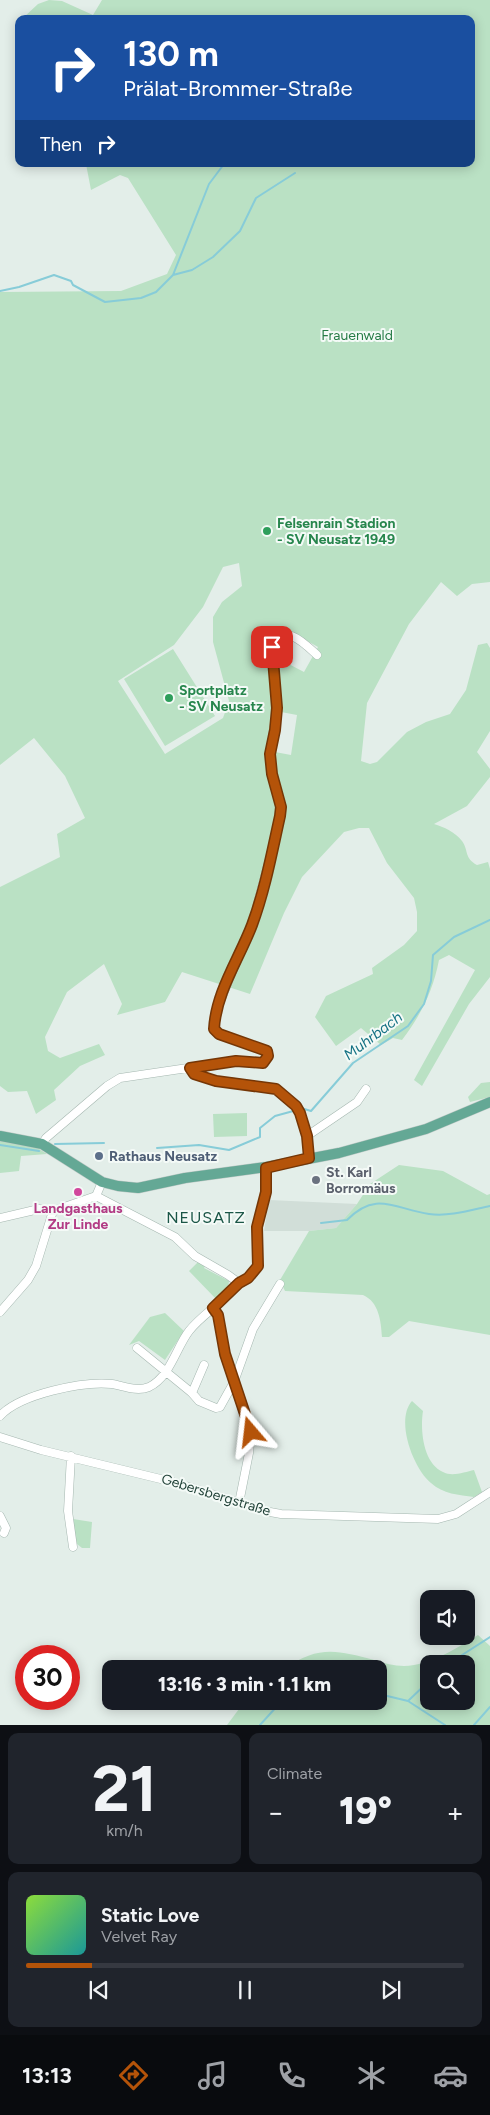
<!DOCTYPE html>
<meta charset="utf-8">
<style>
body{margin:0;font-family:Figtree,sans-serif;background:#20242c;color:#f1f3f6;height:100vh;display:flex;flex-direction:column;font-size:19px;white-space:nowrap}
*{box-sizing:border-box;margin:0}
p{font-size:16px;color:#9ea1a6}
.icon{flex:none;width:28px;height:28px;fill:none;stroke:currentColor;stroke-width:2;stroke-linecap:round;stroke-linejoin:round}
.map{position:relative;height:1725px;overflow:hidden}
.drawer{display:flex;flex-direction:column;gap:8px;padding:8px;background:#0d0f14;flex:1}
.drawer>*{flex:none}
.banner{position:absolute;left:15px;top:15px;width:460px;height:152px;border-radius:10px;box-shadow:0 2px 12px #0003;background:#1a4fa0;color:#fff;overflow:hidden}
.buttons{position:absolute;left:420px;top:1590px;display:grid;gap:10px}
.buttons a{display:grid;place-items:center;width:55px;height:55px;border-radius:10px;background:#171b24;box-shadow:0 2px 12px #0003;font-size:25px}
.speed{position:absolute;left:15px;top:1645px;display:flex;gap:10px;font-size:25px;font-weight:700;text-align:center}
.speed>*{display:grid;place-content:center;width:65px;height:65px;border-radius:50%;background:#171b24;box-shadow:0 2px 12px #0003;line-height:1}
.speed .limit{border:8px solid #d22;background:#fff;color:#111}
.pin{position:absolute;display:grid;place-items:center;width:42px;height:42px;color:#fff;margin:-21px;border-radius:10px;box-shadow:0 2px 8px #0006}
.me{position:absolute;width:55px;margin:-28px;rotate:343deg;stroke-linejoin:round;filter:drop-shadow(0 0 4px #0008)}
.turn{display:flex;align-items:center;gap:18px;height:105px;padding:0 25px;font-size:22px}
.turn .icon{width:65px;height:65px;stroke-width:2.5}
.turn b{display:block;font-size:35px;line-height:42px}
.then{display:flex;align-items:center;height:48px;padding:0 25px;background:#0003;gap:10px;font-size:19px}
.big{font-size:38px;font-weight:800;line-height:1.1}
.drawer .card{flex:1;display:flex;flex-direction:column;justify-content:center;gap:8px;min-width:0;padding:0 18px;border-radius:10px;background:#20242c}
.drawer .dial{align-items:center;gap:0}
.dial b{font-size:65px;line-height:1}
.song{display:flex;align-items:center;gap:15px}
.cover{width:60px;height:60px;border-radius:8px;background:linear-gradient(135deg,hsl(90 70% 55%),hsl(180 70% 35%))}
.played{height:5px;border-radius:2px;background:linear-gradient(90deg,#b45309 15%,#363941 15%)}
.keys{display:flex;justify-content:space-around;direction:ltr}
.heat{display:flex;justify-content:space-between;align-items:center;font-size:28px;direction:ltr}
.drawer .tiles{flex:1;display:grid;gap:8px;grid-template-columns:1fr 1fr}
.card:last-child{grid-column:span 2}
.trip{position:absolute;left:102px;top:1660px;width:285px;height:50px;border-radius:10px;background:#171b24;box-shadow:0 2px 12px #0003;font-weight:800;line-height:50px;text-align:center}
.dock{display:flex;height:80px;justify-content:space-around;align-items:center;background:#090b0e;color:#9ea1a6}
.dock .icon{width:35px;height:35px}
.dock .current{color:#b45309}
.dock b{font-size:22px;color:#f1f3f6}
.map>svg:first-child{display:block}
.built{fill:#d1ded8}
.green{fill:#bae1c4;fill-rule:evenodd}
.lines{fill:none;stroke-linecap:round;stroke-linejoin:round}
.stream{stroke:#87ccd8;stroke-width:2}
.minor-casing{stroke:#a5b7b0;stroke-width:9}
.major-casing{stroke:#c1cac7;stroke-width:11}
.minor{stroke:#fff;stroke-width:8}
.major{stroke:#64a895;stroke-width:10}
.route-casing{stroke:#753606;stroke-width:12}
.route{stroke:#b45309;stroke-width:9}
.leisure-dot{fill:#2e9e5b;stroke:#f4faf7;stroke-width:2}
.service-dot{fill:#5c6f8a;stroke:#f4faf7;stroke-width:2}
.worship-dot{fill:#6b7280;stroke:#f4faf7;stroke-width:2}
.hotel-dot{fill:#d1479c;stroke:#f4faf7;stroke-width:2}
.labels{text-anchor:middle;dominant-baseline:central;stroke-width:4;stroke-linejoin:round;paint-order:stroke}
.park-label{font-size:14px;fill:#277c47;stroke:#f4faf7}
.leisure-label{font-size:14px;font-weight:bold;fill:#27864d;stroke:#f4faf7;text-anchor:start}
.service-label{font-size:14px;font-weight:bold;fill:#4e5e75;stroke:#f4faf7;text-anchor:start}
.worship-label{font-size:14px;font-weight:bold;fill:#5b616d;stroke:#f4faf7;text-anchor:start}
.hotel-label{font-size:14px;font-weight:bold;fill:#b23c85;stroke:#f4faf7}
.street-label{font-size:14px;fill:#214238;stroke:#f4faf7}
.water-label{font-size:15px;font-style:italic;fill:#157284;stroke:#f4faf7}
.quarter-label{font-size:16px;letter-spacing:1px;fill:#1b5647;stroke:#f4faf7}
</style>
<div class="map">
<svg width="490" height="1725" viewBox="0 0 490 1725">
<rect width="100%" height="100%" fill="#e3eee9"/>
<path class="built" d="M 269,1200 L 357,1204 L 336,1228 L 309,1231 L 264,1231 Z"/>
<path class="green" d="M 49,0 L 62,1 L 93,15 L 102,0 L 490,0 L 490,582 L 472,584 L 457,596 L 441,582 L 409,624 L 367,703 L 361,761 L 370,764 L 377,762 L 407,732 L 426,722 L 450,714 L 466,690 L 478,645 L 487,643 L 490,648 L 490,731 L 477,752 L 490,769 L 490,777 L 467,806 L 434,824 C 444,827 455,832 462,841 C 469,851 464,858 477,865 L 488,862 L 490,869 L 490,977 L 469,1004 L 422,1086 L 414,1080 L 475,970 L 449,955 L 439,960 C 433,991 421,1015 402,1040 L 393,1038 L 381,1045 L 361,1028 L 336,1046 L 315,1017 L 326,996 L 373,974 L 372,968 L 404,945 L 417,931 L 417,912 L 414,898 L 387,863 L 369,828 L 359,828 L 344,832 L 302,877 L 284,913 L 250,994 L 182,972 L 165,1002 L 117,1015 L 122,1004 L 104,964 L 67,992 L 45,1037 L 48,1051 L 60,1058 L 99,1044 L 105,1055 L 80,1066 L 54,1090 L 56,1100 L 36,1114 L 27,1091 L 8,1092 L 0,1086 L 0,887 L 60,857 L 57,834 L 85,818 L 65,776 L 34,738 L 0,765 L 0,292 L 121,291 L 167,274 L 176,255 L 128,178 L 120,175 L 91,190 L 86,164 L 471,164 L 471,19 L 23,18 L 38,4 ZM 239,563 L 242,586 L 222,602 L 213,617 L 213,642 L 229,701 L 223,718 L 165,754 L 118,681 L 174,645 L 203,607 L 223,567 ZM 295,634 L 318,647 L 304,672 L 281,660 ZM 281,712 L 297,715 L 291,755 L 275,752 Z
M 173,649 L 215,716 L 165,746 L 124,679 Z
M 490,1082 L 490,1097 L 470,1102 L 468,1097 L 481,1083 Z
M 247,1113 L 247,1136 L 214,1137 L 213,1114 Z
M 0,1140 L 36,1147 L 47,1154 L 21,1156 L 19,1171 L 0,1173 Z
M 399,1165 L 443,1171 L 487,1195 L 490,1194 L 490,1335 L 409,1321 L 389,1337 L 382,1337 C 381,1321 379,1302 363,1295 L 285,1291 L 280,1280 L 309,1231 L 336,1228 L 357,1204 L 370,1184 Z
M 199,1261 L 205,1266 L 204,1268 L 229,1281 L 228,1289 L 216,1299 L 189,1271 Z
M 165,1313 L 184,1331 L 165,1360 L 139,1341 L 129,1345 L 150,1317 Z
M 412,1401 L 423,1411 C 420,1430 423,1463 443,1472 C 452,1477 465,1472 474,1470 L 482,1492 L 474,1497 C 459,1495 443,1494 431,1483 C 413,1468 395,1420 412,1401 Z
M 73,1519 L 92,1522 L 90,1548 L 82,1548 L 77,1544 L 74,1536 Z
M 478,1635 L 490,1646 L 490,1725 L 227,1725 L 245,1701 L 379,1701 L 379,1669 L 284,1669 C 318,1645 337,1650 374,1660 C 384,1663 394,1666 404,1666 C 431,1665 457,1648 478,1635 ZM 429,1664 L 466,1664 L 466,1701 L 429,1701 Z"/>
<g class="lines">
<path class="stream" d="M 173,275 L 192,270 L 213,257 L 240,231 L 256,198 L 295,173
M 0,291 L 19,287 L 54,275 L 71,281 L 73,285 L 105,302 L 141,298 L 156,292 L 173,275 L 209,184 L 224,164
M 301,1108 L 311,1111 L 353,1063 L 408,1026 L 424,1004 L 431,981 L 433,955 L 454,937 L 490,920
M 55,1144 L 104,1143
M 0,1145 L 39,1151
M 157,1148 L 199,1145 L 229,1150 L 260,1137 L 260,1128 L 275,1116 L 297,1110
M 321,1223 L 347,1220 C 376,1190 395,1209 429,1214 C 449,1217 471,1210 490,1206
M 448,1664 L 490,1637
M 379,1694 L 408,1701 L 429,1681
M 408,1701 L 445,1725
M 260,1725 L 279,1704 L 286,1701
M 474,1725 L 490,1707"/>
<defs>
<path id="minor" d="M 190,1068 L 194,1074 L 216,1081 L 232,1082 L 276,1089 L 296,1106 L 300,1113 L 307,1136 L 309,1158
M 307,1136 L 357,1102 L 366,1089
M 42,1144 L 46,1138 L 107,1086 L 120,1078 L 235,1061 L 263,1063 C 267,1059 268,1056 267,1051 L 219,1035 L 214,1029 L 215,1014 L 253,921 L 281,816 L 281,807 L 272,774 L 270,754 L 277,707 L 271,647 C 284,622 303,642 317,655
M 96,1196 L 175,1237 L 195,1256 L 228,1275 L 239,1283
M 0,1218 L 39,1209 L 53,1211 L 96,1196 L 102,1182
M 213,1308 L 218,1315 L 225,1354 L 251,1432 L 249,1453 L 239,1503
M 0,1312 L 28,1280 L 36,1266 L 53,1211
M 137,1348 L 192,1393 L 199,1401 L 216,1408 L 220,1407 L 234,1382 L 253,1329 L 280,1284
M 192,1393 L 204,1365
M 0,1416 C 20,1394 83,1381 112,1384 C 124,1386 137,1392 149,1387 C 170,1377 176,1348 189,1331 C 203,1313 225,1302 239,1283 C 246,1281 253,1276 256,1269 C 260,1261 256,1240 257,1230 C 258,1208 271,1190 266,1167
M 0,1437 L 41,1450 L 173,1482 L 270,1512 L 281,1514 L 438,1519 L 456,1514 L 490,1492
M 71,1456 L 68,1511 L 73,1547
M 0,1516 L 6,1528 L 4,1533"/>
<path id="major" d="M 0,1136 L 42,1144 L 102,1182 L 118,1186 L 138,1188 L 185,1178 L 266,1167 L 339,1153 L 426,1129 L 490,1102"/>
</defs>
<use href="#minor" class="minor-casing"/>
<use href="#major" class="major-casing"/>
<use href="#minor" class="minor"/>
<use href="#major" class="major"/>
</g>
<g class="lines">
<defs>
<path id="route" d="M 251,1432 L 225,1354 L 218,1315 L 213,1308 L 239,1283 L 248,1278 L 258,1266 L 257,1227 L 266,1192 L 266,1168 L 309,1158 L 307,1136 L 300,1113 L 296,1106 L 276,1089 L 216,1081 L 194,1074 L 190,1068 L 236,1061 L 263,1063 L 268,1056 L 267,1051 L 219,1034 L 214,1029 C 216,992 239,959 252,925 C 265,890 272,852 280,816 L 281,807 L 272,774 L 270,754 L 275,730 L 277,708 L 272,647"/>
</defs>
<use href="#route" class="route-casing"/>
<use href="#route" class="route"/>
</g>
<g class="leisure-dot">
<circle cx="267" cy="531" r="5"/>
<circle cx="169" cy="698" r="5"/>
</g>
<circle class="service-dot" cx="99" cy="1156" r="5"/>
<circle class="worship-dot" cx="316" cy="1180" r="5"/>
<circle class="hotel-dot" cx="78" cy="1192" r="5"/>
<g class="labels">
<g class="park-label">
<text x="357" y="335">Frauenwald</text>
</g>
<g class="leisure-label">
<text x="277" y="523">Felsenrain Stadion<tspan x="277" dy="16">- SV Neusatz 1949</tspan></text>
<text x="179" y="690">Sportplatz<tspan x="179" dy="16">- SV Neusatz</tspan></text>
</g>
<g class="service-label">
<text x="109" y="1156">Rathaus Neusatz</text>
</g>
<g class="worship-label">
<text x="326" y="1172">St. Karl<tspan x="326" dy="16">Borromäus</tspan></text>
</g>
<g class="hotel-label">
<text x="78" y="1208">Landgasthaus<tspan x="78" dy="16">Zur Linde</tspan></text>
</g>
<g class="street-label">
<text transform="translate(216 1495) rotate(17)">Gebersbergstraße</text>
</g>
<g class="water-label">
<text transform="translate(373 1036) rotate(-37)">Muhrbach</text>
</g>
<g class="quarter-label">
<text x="206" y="1217">NEUSATZ</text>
</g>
</g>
</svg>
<div class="buttons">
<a><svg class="icon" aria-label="sound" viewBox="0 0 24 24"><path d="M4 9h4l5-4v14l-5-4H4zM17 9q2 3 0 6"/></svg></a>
<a><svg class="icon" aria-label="search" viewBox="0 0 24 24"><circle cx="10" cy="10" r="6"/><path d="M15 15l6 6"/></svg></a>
</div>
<div class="speed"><div class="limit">30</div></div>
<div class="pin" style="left:272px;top:647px;background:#d93025"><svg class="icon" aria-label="arrive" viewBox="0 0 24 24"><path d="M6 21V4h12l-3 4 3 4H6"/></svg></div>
<svg class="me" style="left:251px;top:1432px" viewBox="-20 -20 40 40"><path d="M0-17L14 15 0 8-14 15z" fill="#b45309" stroke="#fff" stroke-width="4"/></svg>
<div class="trip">13:16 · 3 min · 1.1 km</div>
<div class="banner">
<div class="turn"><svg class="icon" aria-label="right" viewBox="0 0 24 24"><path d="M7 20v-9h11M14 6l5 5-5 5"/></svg><div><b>130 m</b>Prälat-Brommer-Straße</div></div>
<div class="then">Then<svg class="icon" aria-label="right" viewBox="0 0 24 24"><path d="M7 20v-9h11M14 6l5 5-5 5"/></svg></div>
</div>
</div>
<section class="drawer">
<div class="tiles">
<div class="card dial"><b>21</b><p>km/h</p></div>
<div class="card"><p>Climate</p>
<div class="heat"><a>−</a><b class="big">19°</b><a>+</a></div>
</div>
<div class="card">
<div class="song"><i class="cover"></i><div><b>Static Love</b><p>Velvet Ray</p></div></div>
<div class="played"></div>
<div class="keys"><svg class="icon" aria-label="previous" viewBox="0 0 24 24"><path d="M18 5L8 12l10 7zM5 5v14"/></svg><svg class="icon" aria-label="pause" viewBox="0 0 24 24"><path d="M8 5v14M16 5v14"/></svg><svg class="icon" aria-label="next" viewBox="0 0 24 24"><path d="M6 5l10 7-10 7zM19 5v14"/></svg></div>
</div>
</div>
</section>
<nav class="dock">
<b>13:13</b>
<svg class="icon current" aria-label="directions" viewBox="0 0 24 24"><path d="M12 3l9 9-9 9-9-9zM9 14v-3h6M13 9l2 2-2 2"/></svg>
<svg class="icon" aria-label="music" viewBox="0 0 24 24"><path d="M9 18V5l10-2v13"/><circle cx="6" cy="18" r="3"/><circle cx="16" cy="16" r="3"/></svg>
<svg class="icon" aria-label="phone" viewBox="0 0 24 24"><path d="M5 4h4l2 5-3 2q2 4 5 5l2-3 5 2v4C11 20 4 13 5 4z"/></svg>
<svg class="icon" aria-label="climate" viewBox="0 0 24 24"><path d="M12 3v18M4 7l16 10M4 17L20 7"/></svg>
<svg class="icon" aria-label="car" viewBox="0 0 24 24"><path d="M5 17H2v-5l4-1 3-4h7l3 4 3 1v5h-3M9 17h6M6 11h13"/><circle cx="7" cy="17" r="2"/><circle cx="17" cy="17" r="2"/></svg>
</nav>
